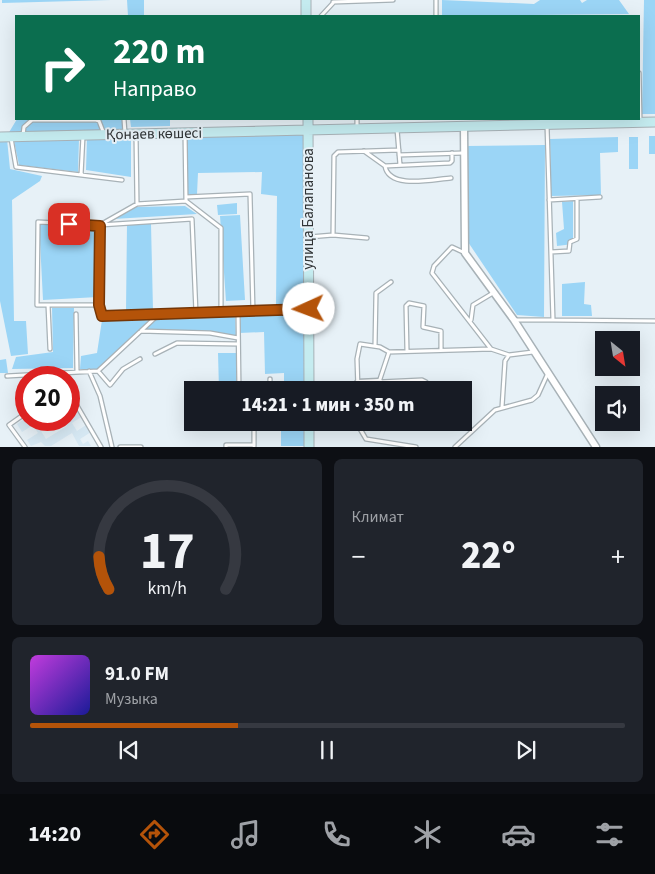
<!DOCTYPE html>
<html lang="ru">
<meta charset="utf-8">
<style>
body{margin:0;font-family:"Source Sans 3",sans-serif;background:#20242c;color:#f1f3f6;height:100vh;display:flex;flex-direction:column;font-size:19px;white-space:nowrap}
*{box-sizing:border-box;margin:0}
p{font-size:16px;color:#9ea1a6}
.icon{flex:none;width:28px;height:28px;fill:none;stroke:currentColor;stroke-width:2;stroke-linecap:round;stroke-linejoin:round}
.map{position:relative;height:447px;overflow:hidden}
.details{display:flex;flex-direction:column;gap:12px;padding:12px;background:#0d0f14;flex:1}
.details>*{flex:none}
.banner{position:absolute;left:15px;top:15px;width:625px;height:105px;border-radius:0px;box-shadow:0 5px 20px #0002;background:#0b6e4f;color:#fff;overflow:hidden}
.needle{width:32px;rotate:150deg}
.fabs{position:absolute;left:595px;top:331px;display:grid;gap:10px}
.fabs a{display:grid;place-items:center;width:45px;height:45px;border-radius:0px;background:#171b24;box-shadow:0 5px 20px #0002;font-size:25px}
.speed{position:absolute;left:15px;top:366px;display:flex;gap:10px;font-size:25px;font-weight:700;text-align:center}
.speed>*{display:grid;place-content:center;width:65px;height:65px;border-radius:50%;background:#171b24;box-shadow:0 5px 20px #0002;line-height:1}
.speed .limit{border:8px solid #d22;background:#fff;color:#111}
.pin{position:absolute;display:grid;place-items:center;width:42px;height:42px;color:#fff;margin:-21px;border-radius:10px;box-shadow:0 2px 8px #0006}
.me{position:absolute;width:55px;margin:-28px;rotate:268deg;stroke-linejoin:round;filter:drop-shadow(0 0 4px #0008)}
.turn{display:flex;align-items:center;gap:18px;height:105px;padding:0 15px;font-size:22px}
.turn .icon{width:65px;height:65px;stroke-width:2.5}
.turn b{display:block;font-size:35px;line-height:42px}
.big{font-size:38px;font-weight:800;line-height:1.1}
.details .tile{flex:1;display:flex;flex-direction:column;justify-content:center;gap:8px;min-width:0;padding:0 18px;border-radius:8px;background:#20242c}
.details .dial{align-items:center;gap:0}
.dial svg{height:130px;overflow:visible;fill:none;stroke:#363941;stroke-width:7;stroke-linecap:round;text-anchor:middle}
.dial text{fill:#f1f3f6;stroke:none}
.song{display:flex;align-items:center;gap:15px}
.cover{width:60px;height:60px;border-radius:8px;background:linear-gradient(135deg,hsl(290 70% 55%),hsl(240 70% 35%))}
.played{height:5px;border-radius:2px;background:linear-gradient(90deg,#b45309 35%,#363941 35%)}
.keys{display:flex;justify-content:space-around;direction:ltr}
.heat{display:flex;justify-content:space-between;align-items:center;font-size:28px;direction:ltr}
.details .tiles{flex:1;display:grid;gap:12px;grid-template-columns:1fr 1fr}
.tile:last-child{grid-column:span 2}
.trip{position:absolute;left:184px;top:381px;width:288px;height:50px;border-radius:0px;background:#171b24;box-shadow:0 5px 20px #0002;font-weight:800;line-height:50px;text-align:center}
.dock{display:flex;height:80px;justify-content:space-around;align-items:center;background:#090b0e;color:#9ea1a6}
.dock .icon{width:35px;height:35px}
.dock .selected{color:#b45309}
.dock b{font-size:22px;color:#f1f3f6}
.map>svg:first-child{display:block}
.built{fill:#d6e8f3}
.green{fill:#9bd5f6}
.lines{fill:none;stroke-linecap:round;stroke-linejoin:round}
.lane-casing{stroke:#a8b2b7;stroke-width:5.5}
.street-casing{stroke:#a8b2b7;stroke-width:9}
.secondary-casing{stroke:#a8b2b7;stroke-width:11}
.lane{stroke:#fff;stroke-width:3}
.street{stroke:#fff;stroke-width:6}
.secondary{stroke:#c5ecf0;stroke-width:9}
.route-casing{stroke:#753606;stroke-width:12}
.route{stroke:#b45309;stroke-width:9}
.labels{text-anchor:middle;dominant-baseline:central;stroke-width:4;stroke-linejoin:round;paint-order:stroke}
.street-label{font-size:15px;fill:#2f3335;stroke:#e7f1f7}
</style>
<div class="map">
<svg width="655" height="447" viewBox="0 0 655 447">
<rect width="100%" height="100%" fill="#e7f1f7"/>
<path class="built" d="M 76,409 L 81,417 L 72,423 L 77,431 L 86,425 L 91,432 L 80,439 L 83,444 L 88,441 L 91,446 L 79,446 L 72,433 L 51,446 L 45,446 L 41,442 L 31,446 L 27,440 L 38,433 L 33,425 L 22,432 L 17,424 L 26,418 L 26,420 L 41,420 L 36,423 L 46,439 L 67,426 L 63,420 L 69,420 L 69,414 Z"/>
<path class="green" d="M 2,0 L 111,0 L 2,3 Z
M 127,0 L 144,0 L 144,16 L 128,16 Z
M 442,0 L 534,4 L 540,0 L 580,0 L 582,3 L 587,0 L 619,0 L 629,14 L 442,16 Z
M 644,0 L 655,0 L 655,114 L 642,114 Z
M 17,119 L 122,119 L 123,132 L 8,134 Z
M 130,119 L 170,119 L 170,126 L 131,127 Z
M 307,133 L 306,306 L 276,307 L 277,196 L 261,194 L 262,172 L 198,173 L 197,194 L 188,194 L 186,135 Z
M 649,136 L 655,136 L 655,154 L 649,154 Z
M 618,137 L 618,152 L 600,153 L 601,195 L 551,196 L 550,139 Z
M 629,137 L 638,137 L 638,169 L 629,169 Z
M 87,138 L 131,138 L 131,177 L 86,170 Z
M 7,139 L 10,169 L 42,176 L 40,181 L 12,200 L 14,321 L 26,321 L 28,354 L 11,356 L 0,301 L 0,140 Z
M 79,139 L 78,172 L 19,165 L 14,141 Z
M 545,145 L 544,317 L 517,315 L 468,242 L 466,146 Z
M 573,201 L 573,244 L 557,246 L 556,233 L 564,229 L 562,202 Z
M 237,203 L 237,214 L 218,215 L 217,205 Z
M 185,206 L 197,214 L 113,219 L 136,207 Z
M 240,215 L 245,300 L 226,301 L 220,216 Z
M 39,222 L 97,223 L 98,297 L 43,300 Z
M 127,224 L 151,224 L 153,310 L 126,311 Z
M 585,282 L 584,304 L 591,305 L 592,316 L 562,316 L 562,284 Z
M 52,308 L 74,308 L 73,368 L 12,369 L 16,357 L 53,352 Z
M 308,312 L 307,390 L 284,390 L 284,373 L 265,374 L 264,332 L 239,333 L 241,314 Z
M 235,313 L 236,337 L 213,332 L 146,329 L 158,316 Z
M 154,319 L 97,369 L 80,369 L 81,356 L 97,353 L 102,320 Z
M 218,353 L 237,353 L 236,390 L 219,390 Z
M 6,359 L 8,373 L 0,373 L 0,360 Z
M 257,423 L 308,423 L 308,446 L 281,446 L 281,429 L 257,430 Z"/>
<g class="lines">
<defs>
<path id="lane" d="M 333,2 L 393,0
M 321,16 L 334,2
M 436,16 L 436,0
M 639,73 L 640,122
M 124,119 L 125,133
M 357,119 L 357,128
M 547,125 L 553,320 L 655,321
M 397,129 L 400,165
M 23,135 L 24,127 L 32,120 L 96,120 L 99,121 L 104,134
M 136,135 L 137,204 L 100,225 L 99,305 L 101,316 L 238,312
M 11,138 L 16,167 L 122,180
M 364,151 L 385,166 L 450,163 L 452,161 L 452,153
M 399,155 L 463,153
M 385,166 C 389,190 434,179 451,178
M 81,175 L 83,136
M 186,197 L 250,194 L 253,311
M 549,200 L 600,197
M 186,201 L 221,228 L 221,312
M 137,204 L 186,201 L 185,133
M 333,235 L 334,156 L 338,152 L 399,150
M 309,237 L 333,235 L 367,238
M 551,252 L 569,251 L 570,242 L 577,239 L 577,199
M 48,305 L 50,349
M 99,305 L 37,305 L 38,222 L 100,225 L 192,219 L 196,313
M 76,314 L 77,372
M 471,320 L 473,305 L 493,293
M 516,320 L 553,320
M 141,331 L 210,333 L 238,338
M 375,346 L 376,293 L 391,282
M 491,349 L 509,355
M 407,351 L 406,306 L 409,303 L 424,306 L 423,327 L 441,331 L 441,350
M 155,354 L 177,343 L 238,344
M 89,371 L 100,396 L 112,447
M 98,371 L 110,385 L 123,369 L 140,359
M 7,376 L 98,371 L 158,315
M 239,390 L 238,312 L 306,309
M 270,390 L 270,379
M 358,390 L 357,359 L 360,344 L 380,347 L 389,352
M 426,390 L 426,382 L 422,380 L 379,382 L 389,352 L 491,349 L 432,273 L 434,266 L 452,247 L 465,253
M 69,392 L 101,447
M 502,407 L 505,361 L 509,355 L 533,352
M 239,422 L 243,422
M 356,422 L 366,439 L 416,447
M 254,446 L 254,422
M 25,447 L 9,425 L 26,413
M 120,447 L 141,447
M 226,447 L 226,445 L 254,445
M 455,447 L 495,410 L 532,400 L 538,395 L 548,373"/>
<path id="street" d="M 464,127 L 465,253 L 514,320 L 596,447
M 358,383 L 379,382"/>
<path id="secondary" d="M 306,0 L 306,16
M 308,119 L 309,390
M 0,137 L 655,122
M 309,422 L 309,447"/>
</defs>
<use href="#lane" class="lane-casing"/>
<use href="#street" class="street-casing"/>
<use href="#secondary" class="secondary-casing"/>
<use href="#lane" class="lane"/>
<use href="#street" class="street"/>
<use href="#secondary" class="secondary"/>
</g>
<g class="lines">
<defs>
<path id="route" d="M 69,224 L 100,226 L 99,305 L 102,316 L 309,309"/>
</defs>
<use href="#route" class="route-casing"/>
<use href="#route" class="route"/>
</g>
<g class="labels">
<g class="street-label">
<text transform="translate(154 134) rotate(-1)">Қонаев көшесі</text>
<text transform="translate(308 209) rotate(-90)">улица Балапанова</text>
</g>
</g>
</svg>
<div class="fabs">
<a><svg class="needle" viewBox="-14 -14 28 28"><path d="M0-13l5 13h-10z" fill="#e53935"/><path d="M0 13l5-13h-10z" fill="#9ea1a6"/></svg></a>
<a><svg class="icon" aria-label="sound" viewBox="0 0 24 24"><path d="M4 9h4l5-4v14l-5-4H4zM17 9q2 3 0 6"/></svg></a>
</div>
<div class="speed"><div class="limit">20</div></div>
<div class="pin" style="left:69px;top:224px;background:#d93025"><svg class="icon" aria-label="arrive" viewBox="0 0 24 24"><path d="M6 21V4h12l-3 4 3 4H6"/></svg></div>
<svg class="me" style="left:309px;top:309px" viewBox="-20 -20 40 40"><circle r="19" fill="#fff"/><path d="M0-13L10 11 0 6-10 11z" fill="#b45309"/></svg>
<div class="trip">14:21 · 1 мин · 350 m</div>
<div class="banner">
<div class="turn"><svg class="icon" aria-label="right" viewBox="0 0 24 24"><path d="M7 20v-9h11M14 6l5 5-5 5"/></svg><div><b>220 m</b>Направо</div></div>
</div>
</div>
<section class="details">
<div class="tiles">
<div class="tile dial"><svg viewBox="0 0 100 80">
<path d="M14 69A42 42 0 1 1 86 69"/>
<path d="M14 69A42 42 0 0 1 8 49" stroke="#b45309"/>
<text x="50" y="56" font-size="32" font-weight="700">17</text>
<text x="50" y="72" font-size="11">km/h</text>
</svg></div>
<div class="tile"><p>Климат</p>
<div class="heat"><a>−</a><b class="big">22°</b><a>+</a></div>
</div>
<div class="tile">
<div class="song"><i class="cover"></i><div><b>91.0 FM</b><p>Музыка</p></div></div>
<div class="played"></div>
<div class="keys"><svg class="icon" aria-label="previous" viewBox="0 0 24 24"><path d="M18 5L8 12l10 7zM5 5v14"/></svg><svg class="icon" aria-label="pause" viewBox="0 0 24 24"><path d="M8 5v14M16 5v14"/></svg><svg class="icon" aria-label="next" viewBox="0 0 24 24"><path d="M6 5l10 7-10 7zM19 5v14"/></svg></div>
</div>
</div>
</section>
<nav class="dock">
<b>14:20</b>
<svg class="icon selected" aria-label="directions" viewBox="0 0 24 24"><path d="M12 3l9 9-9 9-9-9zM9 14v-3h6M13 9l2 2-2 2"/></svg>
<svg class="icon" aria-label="music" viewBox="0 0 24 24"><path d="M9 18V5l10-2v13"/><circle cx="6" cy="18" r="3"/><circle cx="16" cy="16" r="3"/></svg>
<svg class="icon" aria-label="phone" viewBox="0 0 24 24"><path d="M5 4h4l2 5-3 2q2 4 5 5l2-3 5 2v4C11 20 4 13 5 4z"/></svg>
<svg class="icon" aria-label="climate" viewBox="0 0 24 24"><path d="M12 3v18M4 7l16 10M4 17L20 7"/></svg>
<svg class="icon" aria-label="car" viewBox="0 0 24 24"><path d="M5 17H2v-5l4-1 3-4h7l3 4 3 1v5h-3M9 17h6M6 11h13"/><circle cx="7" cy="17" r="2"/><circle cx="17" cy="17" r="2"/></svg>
<svg class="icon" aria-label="filters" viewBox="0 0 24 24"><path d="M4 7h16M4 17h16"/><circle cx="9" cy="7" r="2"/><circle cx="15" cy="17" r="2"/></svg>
</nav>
